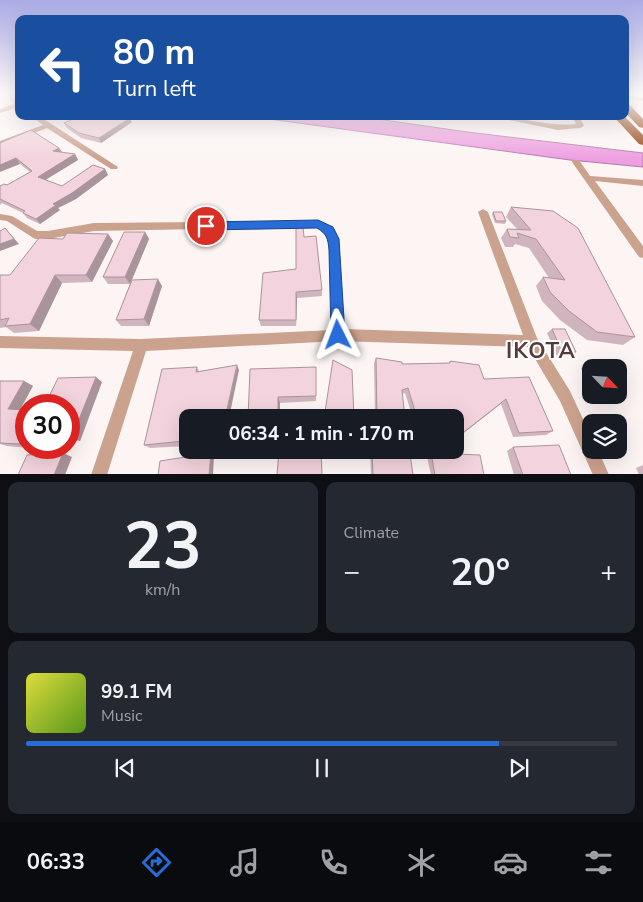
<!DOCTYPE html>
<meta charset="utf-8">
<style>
body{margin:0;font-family:"Nunito Sans",sans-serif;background:#242831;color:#f1f3f6;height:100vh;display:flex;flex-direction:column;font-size:19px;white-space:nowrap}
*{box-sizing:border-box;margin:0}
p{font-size:16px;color:#9ea1a6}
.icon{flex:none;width:28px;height:28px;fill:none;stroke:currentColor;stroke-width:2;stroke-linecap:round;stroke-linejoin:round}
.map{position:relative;height:474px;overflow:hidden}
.sheet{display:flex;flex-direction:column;gap:8px;padding:8px;background:#0d0f14;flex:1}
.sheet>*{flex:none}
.guide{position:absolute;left:15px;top:15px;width:614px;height:105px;border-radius:10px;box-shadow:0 5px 20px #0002;background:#1a4fa0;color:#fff;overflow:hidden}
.needle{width:32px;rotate:115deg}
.fabs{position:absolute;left:582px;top:359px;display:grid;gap:10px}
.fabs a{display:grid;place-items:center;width:45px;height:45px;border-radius:10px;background:#171b24;box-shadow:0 5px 20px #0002;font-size:25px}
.speed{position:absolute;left:15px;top:394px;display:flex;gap:10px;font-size:25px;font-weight:700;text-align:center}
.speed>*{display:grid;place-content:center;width:65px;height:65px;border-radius:50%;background:#171b24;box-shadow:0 5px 20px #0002;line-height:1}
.speed .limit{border:8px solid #d22;background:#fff;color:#111}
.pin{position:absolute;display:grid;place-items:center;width:42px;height:42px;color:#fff;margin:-21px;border:2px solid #fff;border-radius:50%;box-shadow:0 1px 5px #0007}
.me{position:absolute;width:55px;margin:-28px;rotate:357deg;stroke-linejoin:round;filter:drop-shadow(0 0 4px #0008)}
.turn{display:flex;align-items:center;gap:18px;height:105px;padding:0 15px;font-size:22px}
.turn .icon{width:65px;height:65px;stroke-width:2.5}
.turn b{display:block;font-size:35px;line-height:42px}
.big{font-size:38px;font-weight:700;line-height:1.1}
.sheet .tile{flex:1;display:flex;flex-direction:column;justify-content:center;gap:8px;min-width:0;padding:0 18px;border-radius:10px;background:#242831}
.sheet .dial{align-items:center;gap:0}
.dial b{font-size:65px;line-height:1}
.song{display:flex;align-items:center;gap:15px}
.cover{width:60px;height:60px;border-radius:8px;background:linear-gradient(135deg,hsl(60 70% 55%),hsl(90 70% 35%))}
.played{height:5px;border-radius:2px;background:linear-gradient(90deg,#286cd8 80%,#363941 80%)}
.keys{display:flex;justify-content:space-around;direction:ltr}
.heat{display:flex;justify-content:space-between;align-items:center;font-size:28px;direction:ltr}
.sheet .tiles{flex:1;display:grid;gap:8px;grid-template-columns:1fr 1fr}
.tile:last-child{grid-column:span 2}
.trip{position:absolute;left:179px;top:409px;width:285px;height:50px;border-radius:10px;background:#171b24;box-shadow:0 5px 20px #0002;font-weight:700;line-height:50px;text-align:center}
.tabs{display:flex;height:80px;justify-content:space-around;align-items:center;background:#090b0e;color:#9ea1a6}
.tabs .icon{width:35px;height:35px}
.tabs .active{color:#286cd8}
.tabs b{font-size:22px;color:#f1f3f6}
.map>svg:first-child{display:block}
.water{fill:#ed9ee0;stroke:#b378a6}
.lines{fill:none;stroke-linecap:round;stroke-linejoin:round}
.street{fill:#cba28e;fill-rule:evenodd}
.highway{fill:#8f3d07;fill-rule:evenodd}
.wall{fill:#d1b5be}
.shaded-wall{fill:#aa949b}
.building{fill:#f3d3dd;stroke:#aa949b}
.route{fill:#286cd8;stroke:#1a468c}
.labels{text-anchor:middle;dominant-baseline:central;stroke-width:4;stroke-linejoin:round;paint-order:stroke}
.near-district-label{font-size:22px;font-weight:bold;letter-spacing:1px;fill:#563b3a;stroke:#fff}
</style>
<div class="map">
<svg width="643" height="475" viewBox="0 0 643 475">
<rect width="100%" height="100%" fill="#fcf5f4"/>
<path class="water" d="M 247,116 L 357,116 L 467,132 L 643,153 L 643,167 L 570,160 Z"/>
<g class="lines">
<path class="street" d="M 7,94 L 13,94 L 19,101 L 19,107 L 0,113 L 0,109 L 14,104 Z
M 625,94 L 643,97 L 643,101 L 625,98 Z
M 31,116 L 39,116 L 118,167 L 117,169 L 111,169 L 47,128 L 0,146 L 0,141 L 43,125 Z
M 489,116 C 518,116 546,127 576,124 L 572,116 L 579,116 L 584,126 L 580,128 L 558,130 Z
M 573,160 L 579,160 L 590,176 L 643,180 L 643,186 L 595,181 L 643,246 L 643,258 L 639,257 L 572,162 Z
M 483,209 L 488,212 L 537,338 L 570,391 L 591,436 L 591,450 L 598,450 L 609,475 L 593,475 L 560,401 L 528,347 L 338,341 L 146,351 L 107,475 L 91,475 L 133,351 L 0,348 L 0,336 L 141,339 L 332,330 L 329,239 L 325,232 L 316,227 L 94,231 L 48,239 L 35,239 L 7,221 L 0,220 L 0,214 L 12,216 L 37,231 L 48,231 L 94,223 L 318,221 L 332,227 L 339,239 L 344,329 L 523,335 L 478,212 Z"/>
<path class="highway" d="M 625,103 L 629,104 L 643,119 L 643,128 L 639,127 L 625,112 Z
M 613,116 L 624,116 L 643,135 L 643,145 L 639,144 Z"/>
</g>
<path class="wall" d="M 90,119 L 132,122 L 101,143 L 81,138 L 67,128 L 64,123 Z
M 0,143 L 59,148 L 62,153 L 75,154 L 78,160 L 45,180 L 62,186 L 105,169 L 108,175 L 76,199 L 58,208 L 60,210 L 40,224 L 27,218 L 23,213 L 2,203 L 0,205 L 0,186 L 7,185 L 30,172 L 20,164 Z
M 511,207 L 635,337 L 623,345 L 587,340 L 560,320 L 542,301 L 536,286 L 543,277 L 549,278 L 529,248 L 515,244 L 513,247 L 505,247 L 501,238 L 507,229 L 517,229 L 506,217 Z
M 493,212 L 506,221 L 505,224 L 495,223 L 492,214 Z
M 145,232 L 149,239 L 132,280 L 162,286 L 149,326 L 121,326 L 116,320 L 130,284 L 108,284 L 103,277 Z
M 108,234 L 113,241 L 92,282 L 62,283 L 39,331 L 14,333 L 6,327 L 0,328 L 0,275 L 10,275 L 63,239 Z
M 304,237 L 322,290 L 322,296 L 297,298 L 296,326 L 261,326 L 259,320 L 296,269 Z
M 552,329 L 576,352 L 571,356 L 557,356 L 547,333 Z
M 376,358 L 402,364 L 449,363 L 450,361 L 484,379 L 553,431 L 546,435 L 513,437 L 501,404 L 460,436 L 455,437 L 455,418 L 413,418 L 405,393 L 402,394 L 405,418 L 375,418 L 374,363 Z
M 586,364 L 591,368 L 591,390 L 589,390 L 581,368 Z
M 197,367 L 199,371 L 239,370 L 188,418 L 188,446 L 150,448 L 144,445 Z
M 316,367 L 316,401 L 280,403 L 248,418 Z
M 0,381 L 24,381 L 33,386 L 20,410 L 26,410 L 26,448 L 29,448 L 7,446 L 0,444 Z
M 102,382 L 80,441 L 69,441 L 69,405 Z
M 513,447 L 571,475 L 514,475 L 507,451 Z
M 370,450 L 389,450 L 382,451 L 382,454 L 413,475 L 371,475 Z
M 431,453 L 484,475 L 431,475 L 427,457 Z
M 643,465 L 643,475 L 639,475 L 636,468 Z"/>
<path class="shaded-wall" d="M 130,118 L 132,122 L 101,143 L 99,138 Z
M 59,148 L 63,153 L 53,151 Z
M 75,154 L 78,160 L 42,182 L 38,177 Z
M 16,158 L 20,164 L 0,172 L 0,165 Z
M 105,169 L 108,175 L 76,199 L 58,208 L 60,210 L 40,224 L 36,219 L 53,204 Z
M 5,228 L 19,244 L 0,251 L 0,244 Z
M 145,232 L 149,239 L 130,284 L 125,277 Z
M 108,234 L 113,241 L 92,282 L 86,275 Z
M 55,275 L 62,283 L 39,331 L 30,324 Z
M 158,279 L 162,286 L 149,326 L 144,319 Z
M 296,292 L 297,298 L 296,326 Z
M 237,365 L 239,370 L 229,418 L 225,418 Z
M 96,377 L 102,382 L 80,441 L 72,437 Z
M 24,381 L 33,386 L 17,414 L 8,409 Z
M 278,397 L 280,403 L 280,418 L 278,418 Z
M 186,428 L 188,430 L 188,444 L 184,441 Z
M 22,439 L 26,440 L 26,447 L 19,444 Z
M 63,453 L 72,457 L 65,475 L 54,475 Z
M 211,453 L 214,456 L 213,475 L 209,475 Z"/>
<path class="building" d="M 81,116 L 87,116 L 90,119 L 96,116 L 124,116 L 130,118 L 99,138 L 79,133 L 64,123 Z
M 31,130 L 59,148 L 53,151 L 75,154 L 38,177 L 62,186 L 93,165 L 105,169 L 72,193 L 53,204 L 56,205 L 36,219 L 23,213 L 25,211 L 0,199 L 0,186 L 4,184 L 7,185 L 32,171 L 16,158 L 0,165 L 0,143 Z
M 511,207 L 553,211 L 578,228 L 635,337 L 597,332 L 569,311 L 550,292 L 543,277 L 565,280 L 536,239 L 517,233 L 519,238 L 510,237 L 507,229 L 531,230 Z
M 493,212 L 502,212 L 506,221 L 496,221 Z
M 303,227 L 304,237 L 316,236 L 322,290 L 296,292 L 296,320 L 259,320 L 263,273 L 296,269 L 296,228 Z
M 5,228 L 14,239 L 0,244 L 0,231 Z
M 124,232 L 145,232 L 125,277 L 103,277 Z
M 67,233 L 108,234 L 86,275 L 55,275 L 30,324 L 5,326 L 9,318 L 0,320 L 0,275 L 10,275 L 39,238 L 63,239 Z
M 158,279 L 144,319 L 116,320 L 132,280 Z
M 552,329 L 565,329 L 576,352 L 562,352 Z
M 376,358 L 402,362 L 402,364 L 450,363 L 450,361 L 479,365 L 484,379 L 529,377 L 553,431 L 519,433 L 506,399 L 464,432 L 455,434 L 455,418 L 417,418 L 408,388 L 402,390 L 405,418 L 377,418 Z
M 333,360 L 352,370 L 354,418 L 324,418 Z
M 586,364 L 611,365 L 612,368 L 591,368 L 591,377 Z
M 237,365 L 225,418 L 188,418 L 188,428 L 186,428 L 184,441 L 144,445 L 162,369 L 197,367 L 196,372 Z
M 316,367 L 316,396 L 278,397 L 278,418 L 248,418 L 250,369 Z
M 96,377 L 72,437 L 69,437 L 69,405 L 45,405 L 58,378 Z
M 0,381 L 24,381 L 8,409 L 26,410 L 26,438 L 22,439 L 19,444 L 0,443 Z
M 559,445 L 571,475 L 523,475 L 513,447 Z
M 279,450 L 321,450 L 322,475 L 277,475 Z
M 372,450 L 382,450 L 382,454 L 410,454 L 413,475 L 373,475 Z
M 63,453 L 54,475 L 18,475 L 27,455 Z
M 211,453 L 209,475 L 158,475 L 160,461 Z
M 431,453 L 480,455 L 484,475 L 435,475 Z"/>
<linearGradient id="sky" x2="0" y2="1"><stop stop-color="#aaabe5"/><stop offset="0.59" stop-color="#fefafa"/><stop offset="1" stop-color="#fefafa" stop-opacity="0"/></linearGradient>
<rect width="643" height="160" fill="url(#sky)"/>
<path class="route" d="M 318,220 L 333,227 L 339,239 L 345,335 L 343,339 L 338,341 L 333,339 L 331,335 L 329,250 C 328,239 327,234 317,228 L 206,230 L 201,226 L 206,222 Z"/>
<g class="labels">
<g class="near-district-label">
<text x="541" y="351">IKOTA</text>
</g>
</g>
</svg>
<div class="fabs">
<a><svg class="needle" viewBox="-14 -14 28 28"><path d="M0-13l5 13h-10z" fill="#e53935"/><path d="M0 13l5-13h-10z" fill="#9ea1a6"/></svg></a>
<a><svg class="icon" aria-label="layers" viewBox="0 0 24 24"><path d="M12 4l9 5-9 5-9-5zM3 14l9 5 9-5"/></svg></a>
</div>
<div class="speed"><div class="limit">30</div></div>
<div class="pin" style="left:206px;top:226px;background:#d93025"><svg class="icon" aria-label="arrive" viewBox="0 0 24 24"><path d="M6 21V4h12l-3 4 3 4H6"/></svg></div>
<svg class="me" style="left:338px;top:335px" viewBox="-20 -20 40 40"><path d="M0-17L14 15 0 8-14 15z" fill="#286cd8" stroke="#fff" stroke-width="4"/></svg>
<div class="trip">06:34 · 1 min · 170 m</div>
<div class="guide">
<div class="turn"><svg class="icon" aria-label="left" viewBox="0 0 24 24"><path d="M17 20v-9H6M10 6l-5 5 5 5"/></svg><div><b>80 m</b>Turn left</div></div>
</div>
</div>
<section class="sheet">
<div class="tiles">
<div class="tile dial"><b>23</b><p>km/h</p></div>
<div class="tile"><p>Climate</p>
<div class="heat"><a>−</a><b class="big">20°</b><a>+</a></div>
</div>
<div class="tile">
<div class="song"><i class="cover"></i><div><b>99.1 FM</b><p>Music</p></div></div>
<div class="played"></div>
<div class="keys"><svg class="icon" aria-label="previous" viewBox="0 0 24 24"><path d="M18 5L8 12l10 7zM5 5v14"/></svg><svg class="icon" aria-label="pause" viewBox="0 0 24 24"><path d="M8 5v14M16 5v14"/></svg><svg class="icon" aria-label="next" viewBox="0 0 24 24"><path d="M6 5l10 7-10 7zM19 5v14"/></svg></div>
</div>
</div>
</section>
<nav class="tabs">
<b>06:33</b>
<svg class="icon active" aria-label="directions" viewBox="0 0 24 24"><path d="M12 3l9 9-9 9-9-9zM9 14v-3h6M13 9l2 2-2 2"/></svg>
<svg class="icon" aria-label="music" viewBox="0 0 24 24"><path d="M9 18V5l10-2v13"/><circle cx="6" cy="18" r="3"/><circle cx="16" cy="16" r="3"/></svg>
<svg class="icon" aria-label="phone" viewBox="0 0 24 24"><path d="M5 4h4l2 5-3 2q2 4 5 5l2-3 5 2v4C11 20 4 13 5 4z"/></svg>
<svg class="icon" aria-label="climate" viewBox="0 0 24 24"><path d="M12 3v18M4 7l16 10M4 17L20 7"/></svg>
<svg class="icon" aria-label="car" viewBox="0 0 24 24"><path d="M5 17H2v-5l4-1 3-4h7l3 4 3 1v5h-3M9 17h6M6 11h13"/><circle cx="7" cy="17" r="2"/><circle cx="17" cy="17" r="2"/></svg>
<svg class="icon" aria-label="filters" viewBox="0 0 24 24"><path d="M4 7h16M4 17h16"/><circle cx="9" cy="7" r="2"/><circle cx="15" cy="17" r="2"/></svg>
</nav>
